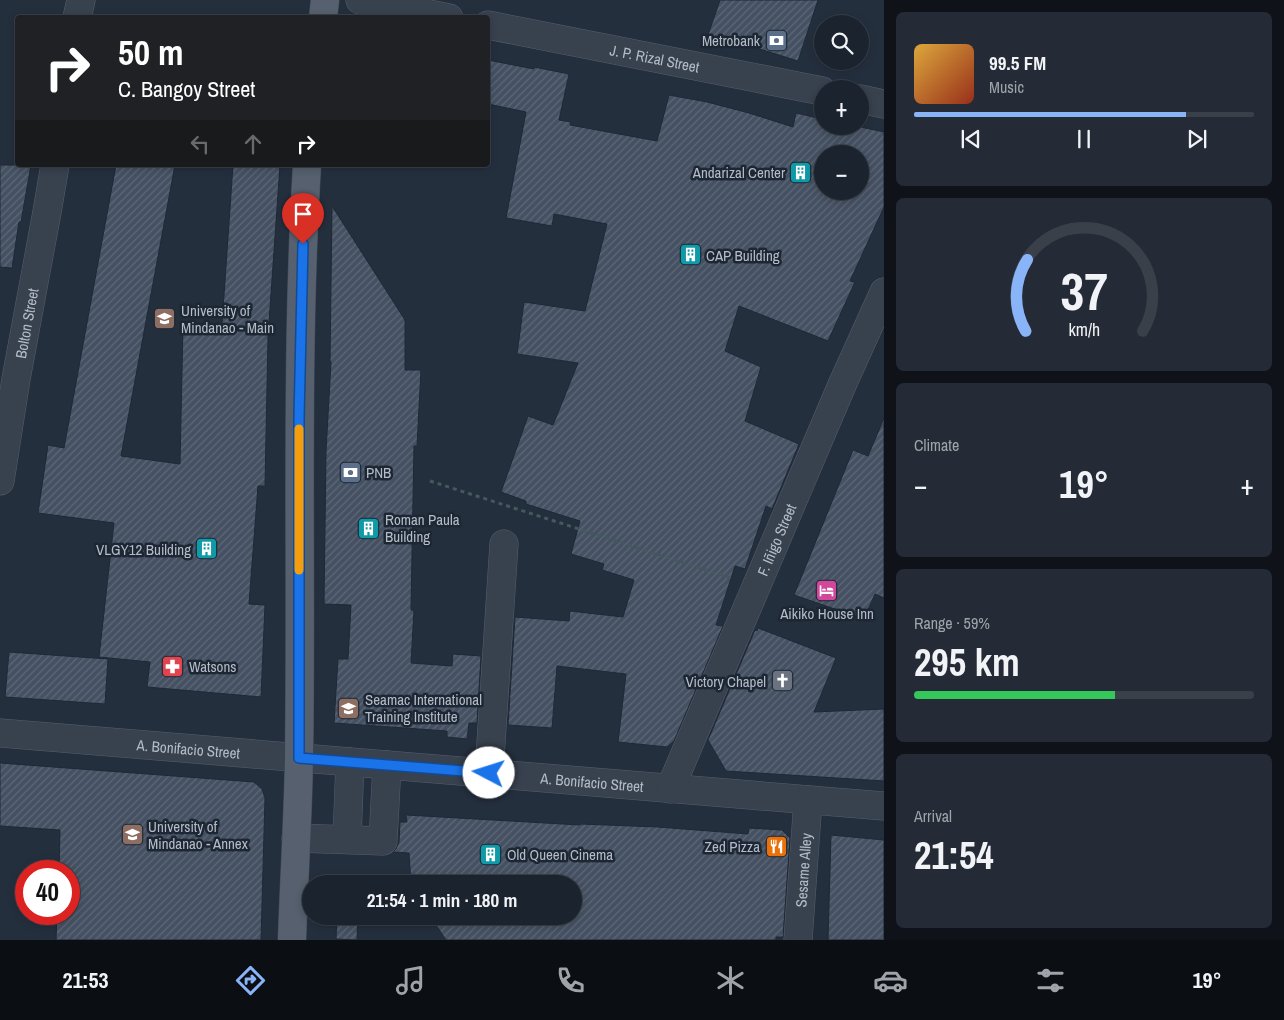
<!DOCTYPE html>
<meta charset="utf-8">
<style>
body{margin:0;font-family:"Archivo Narrow",sans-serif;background:#242b36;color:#f1f3f6;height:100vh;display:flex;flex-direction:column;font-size:19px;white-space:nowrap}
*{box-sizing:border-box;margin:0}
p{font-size:16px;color:#a0a4aa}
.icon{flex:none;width:28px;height:28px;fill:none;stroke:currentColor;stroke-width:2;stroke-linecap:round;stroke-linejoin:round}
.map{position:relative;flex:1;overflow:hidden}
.sheet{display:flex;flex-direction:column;gap:12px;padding:12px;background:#0f1319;width:400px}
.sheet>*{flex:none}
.top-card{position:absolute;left:15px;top:15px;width:475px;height:152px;border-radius:5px;box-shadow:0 2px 8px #0003,0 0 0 1px #39404a;background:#202124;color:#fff;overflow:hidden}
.fabs{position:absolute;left:814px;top:15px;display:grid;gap:10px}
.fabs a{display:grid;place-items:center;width:55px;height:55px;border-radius:50%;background:#1b232e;box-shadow:0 2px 8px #0003,0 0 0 1px #39404a;font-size:25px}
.speed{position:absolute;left:15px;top:860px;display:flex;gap:10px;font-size:25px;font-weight:700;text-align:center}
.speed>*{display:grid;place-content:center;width:65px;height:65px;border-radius:50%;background:#1b232e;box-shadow:0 2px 8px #0003,0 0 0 1px #39404a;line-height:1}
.speed .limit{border:8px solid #d22;background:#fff;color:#111}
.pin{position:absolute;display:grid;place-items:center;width:42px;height:42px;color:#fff;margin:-51px -21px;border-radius:50% 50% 50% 0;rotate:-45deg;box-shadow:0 0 5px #0007}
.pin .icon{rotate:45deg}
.me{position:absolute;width:55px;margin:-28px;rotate:275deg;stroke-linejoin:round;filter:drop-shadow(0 0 4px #0008)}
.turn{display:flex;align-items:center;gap:18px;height:105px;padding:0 20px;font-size:22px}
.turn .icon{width:65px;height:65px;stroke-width:2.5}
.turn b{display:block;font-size:35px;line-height:42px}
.lanes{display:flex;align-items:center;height:48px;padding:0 20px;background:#0003;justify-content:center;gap:25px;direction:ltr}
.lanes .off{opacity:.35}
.big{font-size:38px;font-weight:800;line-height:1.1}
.sheet .tile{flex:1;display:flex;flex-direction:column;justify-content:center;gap:8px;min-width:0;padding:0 18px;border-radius:8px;background:#242b36}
.sheet .dial{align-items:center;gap:0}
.dial svg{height:130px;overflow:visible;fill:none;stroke:#39404a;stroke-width:7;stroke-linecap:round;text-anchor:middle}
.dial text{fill:#f1f3f6;stroke:none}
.song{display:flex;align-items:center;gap:15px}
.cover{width:60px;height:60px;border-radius:8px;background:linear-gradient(135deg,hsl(40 70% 55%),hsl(10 70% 35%))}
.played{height:5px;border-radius:2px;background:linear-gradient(90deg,#8ab4f8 80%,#39404a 80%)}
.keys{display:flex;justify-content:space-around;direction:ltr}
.heat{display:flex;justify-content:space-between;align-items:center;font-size:28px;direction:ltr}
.charge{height:8px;border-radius:4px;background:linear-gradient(90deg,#34c759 59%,#39404a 0)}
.trip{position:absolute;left:302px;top:875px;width:280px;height:50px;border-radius:25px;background:#1b232e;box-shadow:0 2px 8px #0003,0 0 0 1px #39404a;font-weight:800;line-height:50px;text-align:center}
.dock{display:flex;height:80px;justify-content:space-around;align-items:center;background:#0b0e12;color:#a0a4aa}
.dock .icon{width:35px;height:35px}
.dock .on{color:#8ab4f8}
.dock b{font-size:22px;color:#f1f3f6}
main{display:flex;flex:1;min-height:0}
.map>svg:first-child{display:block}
.building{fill:url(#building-hatch);stroke:#1f2835;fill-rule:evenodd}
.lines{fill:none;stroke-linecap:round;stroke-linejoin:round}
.minor-casing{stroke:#565f6c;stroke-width:29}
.major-casing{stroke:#414a57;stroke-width:29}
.path{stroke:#44595c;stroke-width:3;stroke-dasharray:4 4;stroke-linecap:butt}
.minor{stroke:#38414e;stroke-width:28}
.major{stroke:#56606e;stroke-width:28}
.route-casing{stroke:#114b97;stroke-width:12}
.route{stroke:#1a73e8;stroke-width:9}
.slow{stroke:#f59e0b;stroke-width:9}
.labels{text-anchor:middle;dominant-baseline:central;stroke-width:5;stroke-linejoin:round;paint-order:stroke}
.poi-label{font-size:15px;fill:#b4bcc9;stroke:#1d2633;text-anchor:start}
.street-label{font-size:15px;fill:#b4bcc9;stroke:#1d2633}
</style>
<main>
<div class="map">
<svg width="884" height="940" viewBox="0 0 884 940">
<defs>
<pattern id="building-hatch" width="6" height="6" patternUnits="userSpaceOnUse" patternTransform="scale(1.25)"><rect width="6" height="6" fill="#455162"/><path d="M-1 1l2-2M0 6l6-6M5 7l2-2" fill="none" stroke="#5d6877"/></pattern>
</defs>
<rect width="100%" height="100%" fill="#242f3e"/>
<path class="building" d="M 720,0 L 818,0 L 798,61 L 750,46 L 749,48 L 708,35 Z
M 488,60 L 534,69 L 534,67 L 569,74 L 559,120 L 571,122 L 570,125 L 657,141 L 669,95 L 707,102 L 749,113 L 793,127 L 796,113 L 822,119 L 822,126 L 856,126 L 884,132 L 884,207 L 850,281 L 855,282 L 828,341 L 739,306 L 725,351 L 761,367 L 745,421 L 799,444 L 772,509 L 766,506 L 745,569 L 735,566 L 716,625 L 723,626 L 674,741 L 667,747 L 618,742 L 626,674 L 557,666 L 552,728 L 508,725 L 515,617 L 569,621 L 570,611 L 623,617 L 634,580 L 602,570 L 604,564 L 571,554 L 580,521 L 526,504 L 526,501 L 501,492 L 528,416 L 553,425 L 578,363 L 517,354 L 524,302 L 585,311 L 607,224 L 554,214 L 552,226 L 506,218 L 526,112 L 488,104 ZM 822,154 L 860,154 L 860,191 L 822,191 Z
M 0,165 L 31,165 L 21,222 L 19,222 L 12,268 L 0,267 Z
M 116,165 L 175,165 L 121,456 L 180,464 L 183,324 L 222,324 L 233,165 L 280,165 L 268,337 L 265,486 L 258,486 L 249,604 L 265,605 L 261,697 L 147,687 L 150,662 L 99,657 L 114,523 L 38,513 L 48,445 L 64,448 Z
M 332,206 L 405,320 L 405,370 L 421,370 L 417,446 L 414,446 L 411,610 L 414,610 L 411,663 L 452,666 L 453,654 L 481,656 L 477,723 L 469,723 L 467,739 L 447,737 L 447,731 L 334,723 L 338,659 L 348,659 L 351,605 L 324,604 L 326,451 L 331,362 L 330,362 Z
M 884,418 L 884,598 L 875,594 L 864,619 L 794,595 L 853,450 L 868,456 Z
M 758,628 L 836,658 L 814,712 L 884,709 L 884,781 L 726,771 L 708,740 L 755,630 L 757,631 Z
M 9,652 L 108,659 L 105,704 L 5,697 Z
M 0,763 L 254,782 L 262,789 L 265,798 L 261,940 L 56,940 L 57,914 L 69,914 L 69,871 L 59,871 L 60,830 L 0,826 Z
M 406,815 L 580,825 L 580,824 L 658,827 L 748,834 L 749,828 L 782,830 L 790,838 L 783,937 L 776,937 L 776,940 L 446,940 L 430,916 L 574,916 L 574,884 L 411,884 L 409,853 L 393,852 L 396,849 L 399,842 L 400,822 L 407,822 Z
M 831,835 L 884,840 L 884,940 L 828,940 Z
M 337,916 L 358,916 L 357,940 L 336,939 Z"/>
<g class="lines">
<defs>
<g id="minor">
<path d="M 360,0 L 449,18"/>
<path d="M 77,18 L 81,0"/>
<path id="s1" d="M 488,25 L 822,91"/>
<path d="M 860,99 L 884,104"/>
<path id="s2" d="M 0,481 L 16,379 L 47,212 L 55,165"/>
<path id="s3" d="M 0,733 L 884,806"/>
<path d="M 489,773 L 504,544"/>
<path id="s4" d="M 670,789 L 842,385 L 884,292"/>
<path d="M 296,838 L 383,841 L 387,765"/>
<path d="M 347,839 L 350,762"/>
<path id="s5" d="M 798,940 L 808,800"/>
</g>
<path id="major" d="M 323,18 L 325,0
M 292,940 C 294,879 298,818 299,757 C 302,560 295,362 307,165"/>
</defs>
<use href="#minor" class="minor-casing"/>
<use href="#major" class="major-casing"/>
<path class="path" d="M 430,481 L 731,578"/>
<use href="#minor" class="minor"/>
<use href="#major" class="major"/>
</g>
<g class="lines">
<defs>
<path id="route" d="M 303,244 L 299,418 L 299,758 L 489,773"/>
</defs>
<use href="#route" class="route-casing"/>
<use href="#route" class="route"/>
<path class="slow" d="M 299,570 L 299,429"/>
</g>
<defs>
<symbol id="bank-square" viewBox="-11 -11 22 22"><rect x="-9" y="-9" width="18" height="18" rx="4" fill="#5c6f8a" stroke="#1d2633"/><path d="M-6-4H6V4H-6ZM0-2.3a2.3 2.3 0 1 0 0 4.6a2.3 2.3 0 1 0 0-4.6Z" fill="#fff"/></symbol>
<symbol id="building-square" viewBox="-11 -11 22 22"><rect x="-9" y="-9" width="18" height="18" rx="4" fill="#0f9aa8" stroke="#1d2633"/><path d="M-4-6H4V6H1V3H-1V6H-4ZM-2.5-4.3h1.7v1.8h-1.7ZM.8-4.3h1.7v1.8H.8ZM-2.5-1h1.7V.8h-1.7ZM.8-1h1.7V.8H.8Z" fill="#fff"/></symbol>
<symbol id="university-square" viewBox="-11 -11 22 22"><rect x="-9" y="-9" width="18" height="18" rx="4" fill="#8d6e63" stroke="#1d2633"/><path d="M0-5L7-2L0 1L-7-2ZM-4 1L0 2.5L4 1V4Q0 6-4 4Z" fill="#fff"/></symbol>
<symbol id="hotel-square" viewBox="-11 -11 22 22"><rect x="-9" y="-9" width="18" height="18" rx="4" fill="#d1479c" stroke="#1d2633"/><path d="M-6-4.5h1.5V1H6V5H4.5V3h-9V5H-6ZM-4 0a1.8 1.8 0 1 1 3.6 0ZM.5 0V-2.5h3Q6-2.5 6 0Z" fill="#fff"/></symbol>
<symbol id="pharmacy-square" viewBox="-11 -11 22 22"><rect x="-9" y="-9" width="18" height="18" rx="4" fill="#e0444e" stroke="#1d2633"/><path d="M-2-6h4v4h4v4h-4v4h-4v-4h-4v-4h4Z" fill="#fff"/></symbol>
<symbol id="church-square" viewBox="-11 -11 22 22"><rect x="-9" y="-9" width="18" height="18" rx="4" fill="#6b7280" stroke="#1d2633"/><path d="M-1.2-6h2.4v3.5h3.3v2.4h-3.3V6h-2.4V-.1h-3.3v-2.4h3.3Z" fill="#fff"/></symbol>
<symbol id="school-square" viewBox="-11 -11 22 22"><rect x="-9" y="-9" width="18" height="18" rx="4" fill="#8d6e63" stroke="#1d2633"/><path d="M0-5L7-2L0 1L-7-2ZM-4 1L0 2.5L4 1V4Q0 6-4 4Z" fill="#fff"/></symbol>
<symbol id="restaurant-square" viewBox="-11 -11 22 22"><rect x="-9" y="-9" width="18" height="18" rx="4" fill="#e8710a" stroke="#1d2633"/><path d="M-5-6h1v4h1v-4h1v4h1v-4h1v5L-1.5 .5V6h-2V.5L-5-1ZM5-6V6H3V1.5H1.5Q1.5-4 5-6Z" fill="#fff"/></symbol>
</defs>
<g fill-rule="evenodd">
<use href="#bank-square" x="764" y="28" width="25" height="25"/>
<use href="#building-square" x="788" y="160" width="25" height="25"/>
<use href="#building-square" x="678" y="242" width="25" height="25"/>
<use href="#university-square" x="152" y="306" width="25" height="25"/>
<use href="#bank-square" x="338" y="460" width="25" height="25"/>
<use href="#building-square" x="356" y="516" width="25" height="25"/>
<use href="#building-square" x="194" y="536" width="25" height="25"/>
<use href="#hotel-square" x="814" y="578" width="25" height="25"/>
<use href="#pharmacy-square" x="160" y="654" width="25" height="25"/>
<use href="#church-square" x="770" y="668" width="25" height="25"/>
<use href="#school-square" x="336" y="696" width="25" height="25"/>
<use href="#university-square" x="120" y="822" width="25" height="25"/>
<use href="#restaurant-square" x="764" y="834" width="25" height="25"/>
<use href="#building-square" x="478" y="842" width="25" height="25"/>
</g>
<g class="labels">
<g class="poi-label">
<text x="760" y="40" text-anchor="end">Metrobank</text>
<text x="785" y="172" text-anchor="end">Andarizal Center</text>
<text x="706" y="255">CAP Building</text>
<text x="181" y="310">University of<tspan x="181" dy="17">Mindanao - Main</tspan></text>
<text x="366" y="472">PNB</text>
<text x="385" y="519">Roman Paula<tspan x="385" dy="17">Building</tspan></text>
<text x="191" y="549" text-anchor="end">VLGY12 Building</text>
<text x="827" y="613" text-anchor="middle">Aikiko House Inn</text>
<text x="189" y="666">Watsons</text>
<text x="766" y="681" text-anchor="end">Victory Chapel</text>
<text x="365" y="699">Seamac International<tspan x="365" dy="17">Training Institute</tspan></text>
<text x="148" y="826">University of<tspan x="148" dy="17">Mindanao - Annex</tspan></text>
<text x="760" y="846" text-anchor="end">Zed Pizza</text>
<text x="507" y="854">Old Queen Cinema</text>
</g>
<g class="street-label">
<text stroke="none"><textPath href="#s1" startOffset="170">J. P. Rizal Street</textPath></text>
<text stroke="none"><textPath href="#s2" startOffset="160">Bolton Street</textPath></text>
<text stroke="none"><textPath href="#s4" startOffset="271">F. Iñigo Street</textPath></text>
<text stroke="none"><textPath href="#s3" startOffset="189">A. Bonifacio Street</textPath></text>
<text stroke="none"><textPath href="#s3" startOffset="594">A. Bonifacio Street</textPath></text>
<text stroke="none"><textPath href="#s5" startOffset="70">Sesame Alley</textPath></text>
</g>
</g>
</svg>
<div class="fabs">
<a><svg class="icon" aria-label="search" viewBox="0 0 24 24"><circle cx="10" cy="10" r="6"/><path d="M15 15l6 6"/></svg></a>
<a>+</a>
<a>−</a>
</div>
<div class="speed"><div class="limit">40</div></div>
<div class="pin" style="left:303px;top:244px;background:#d93025"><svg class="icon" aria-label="arrive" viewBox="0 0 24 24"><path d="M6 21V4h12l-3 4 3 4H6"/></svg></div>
<svg class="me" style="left:489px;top:773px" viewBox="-20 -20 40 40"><circle r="19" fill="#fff"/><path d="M0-13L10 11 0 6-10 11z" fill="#1a73e8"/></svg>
<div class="trip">21:54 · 1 min · 180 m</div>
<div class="top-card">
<div class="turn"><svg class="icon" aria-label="right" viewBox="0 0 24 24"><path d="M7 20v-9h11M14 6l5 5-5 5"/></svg><div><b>50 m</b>C. Bangoy Street</div></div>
<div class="lanes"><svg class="icon off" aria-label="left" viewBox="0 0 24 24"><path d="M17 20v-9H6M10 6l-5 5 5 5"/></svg><svg class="icon off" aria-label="ahead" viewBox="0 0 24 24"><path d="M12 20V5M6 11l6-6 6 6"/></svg><svg class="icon" aria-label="right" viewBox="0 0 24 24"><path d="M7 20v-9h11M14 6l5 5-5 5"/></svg></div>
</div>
</div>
<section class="sheet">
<div class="tile">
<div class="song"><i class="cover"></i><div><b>99.5 FM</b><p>Music</p></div></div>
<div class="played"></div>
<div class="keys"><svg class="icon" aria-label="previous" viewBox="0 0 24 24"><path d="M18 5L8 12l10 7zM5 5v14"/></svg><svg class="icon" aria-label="pause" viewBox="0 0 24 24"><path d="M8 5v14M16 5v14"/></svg><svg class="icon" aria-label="next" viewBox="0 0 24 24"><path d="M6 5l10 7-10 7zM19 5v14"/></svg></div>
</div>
<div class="tile dial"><svg viewBox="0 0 100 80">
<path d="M14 69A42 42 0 1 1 86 69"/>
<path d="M14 69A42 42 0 0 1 15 25" stroke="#8ab4f8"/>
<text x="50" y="56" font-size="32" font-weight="700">37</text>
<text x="50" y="72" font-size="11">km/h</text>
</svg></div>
<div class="tile"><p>Climate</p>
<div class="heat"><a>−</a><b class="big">19°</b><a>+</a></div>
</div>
<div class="tile"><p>Range · 59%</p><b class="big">295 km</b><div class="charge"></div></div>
<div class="tile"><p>Arrival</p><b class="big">21:54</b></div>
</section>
</main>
<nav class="dock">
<b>21:53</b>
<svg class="icon on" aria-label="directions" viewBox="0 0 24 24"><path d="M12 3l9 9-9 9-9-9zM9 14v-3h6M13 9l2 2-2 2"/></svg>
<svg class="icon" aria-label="music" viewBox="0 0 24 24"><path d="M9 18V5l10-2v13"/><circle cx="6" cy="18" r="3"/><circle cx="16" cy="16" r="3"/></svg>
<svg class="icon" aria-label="phone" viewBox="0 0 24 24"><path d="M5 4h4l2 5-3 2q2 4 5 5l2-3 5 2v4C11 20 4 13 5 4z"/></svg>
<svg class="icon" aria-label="climate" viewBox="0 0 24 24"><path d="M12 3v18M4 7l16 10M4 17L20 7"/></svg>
<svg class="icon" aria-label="car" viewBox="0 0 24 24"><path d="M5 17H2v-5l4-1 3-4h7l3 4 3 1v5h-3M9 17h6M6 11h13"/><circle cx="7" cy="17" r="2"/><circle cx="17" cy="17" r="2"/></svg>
<svg class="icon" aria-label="filters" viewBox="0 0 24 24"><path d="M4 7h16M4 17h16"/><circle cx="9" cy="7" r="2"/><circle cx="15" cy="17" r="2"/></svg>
<b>19°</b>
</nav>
